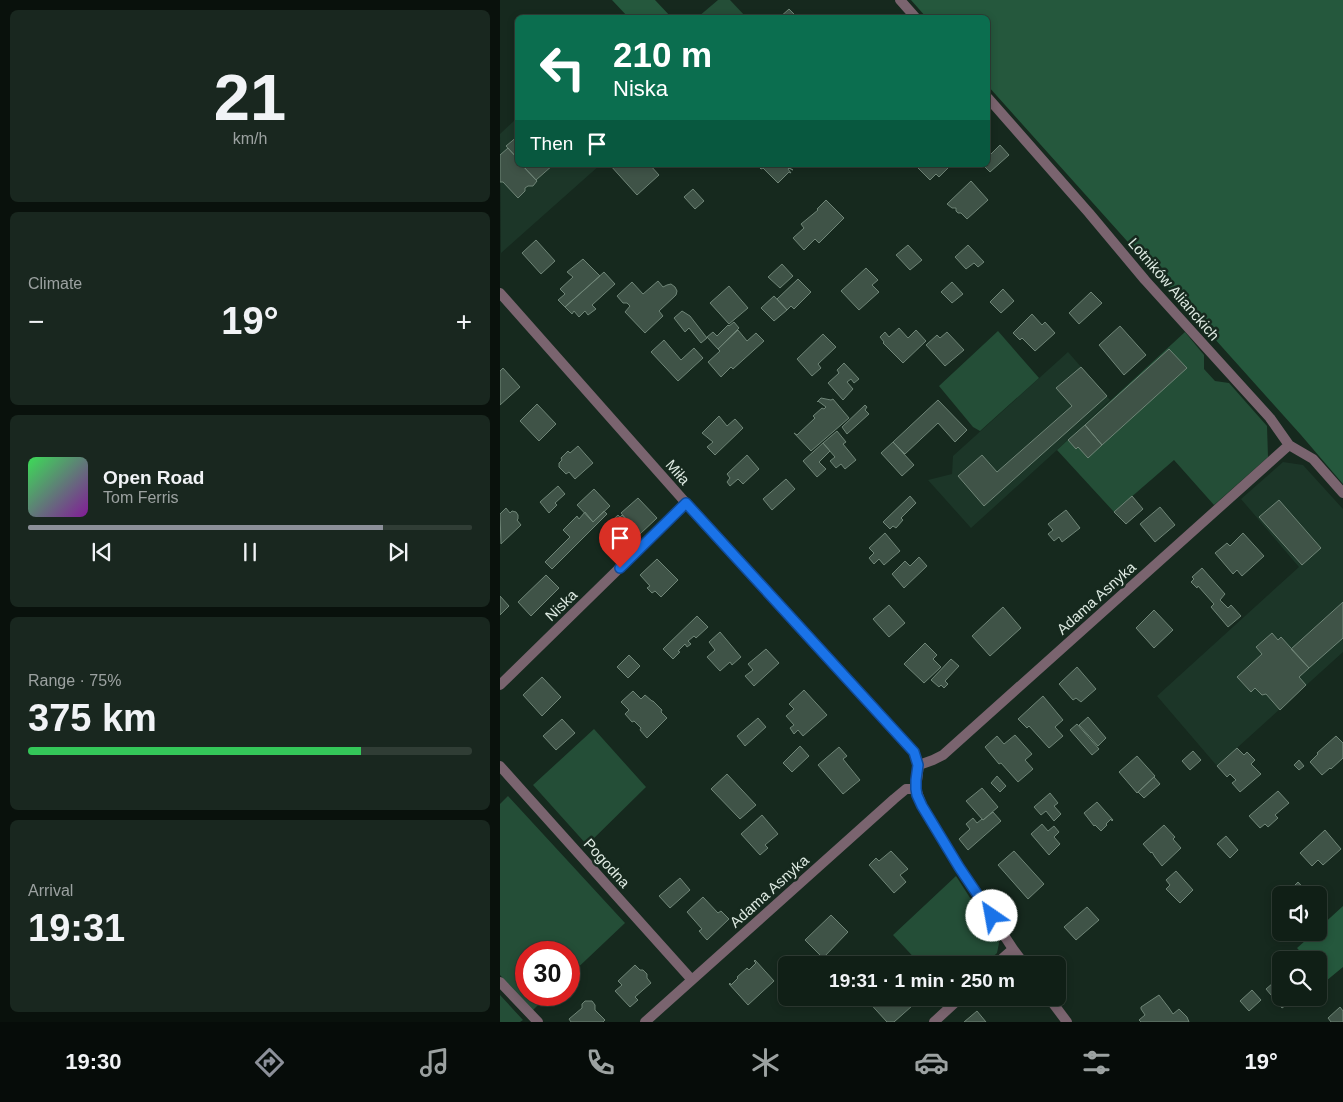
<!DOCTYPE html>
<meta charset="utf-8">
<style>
body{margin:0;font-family:Helvetica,sans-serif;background:#19271f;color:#f1f3f6;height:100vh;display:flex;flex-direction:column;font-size:19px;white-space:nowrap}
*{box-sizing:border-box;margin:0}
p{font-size:16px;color:#9ca2a1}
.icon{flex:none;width:28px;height:28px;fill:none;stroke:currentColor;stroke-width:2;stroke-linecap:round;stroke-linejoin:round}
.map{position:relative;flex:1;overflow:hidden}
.panel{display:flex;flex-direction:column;gap:10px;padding:10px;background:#09110c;width:500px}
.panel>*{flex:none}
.hud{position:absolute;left:15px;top:15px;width:475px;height:152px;border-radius:8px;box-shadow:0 2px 8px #0003,0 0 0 1px #303d35;background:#0b6e4f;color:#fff;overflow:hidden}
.fabs{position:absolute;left:772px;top:886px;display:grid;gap:10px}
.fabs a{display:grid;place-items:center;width:55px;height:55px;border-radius:8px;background:#101f16;box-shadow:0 2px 8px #0003,0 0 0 1px #303d35;font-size:25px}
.speed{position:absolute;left:15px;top:941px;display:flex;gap:10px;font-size:25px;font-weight:700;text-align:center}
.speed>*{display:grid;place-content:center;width:65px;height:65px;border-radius:50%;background:#101f16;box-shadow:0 2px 8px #0003,0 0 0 1px #303d35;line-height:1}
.speed .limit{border:8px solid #d22;background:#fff;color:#111}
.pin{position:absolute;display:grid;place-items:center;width:42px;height:42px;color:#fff;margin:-51px -21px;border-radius:50% 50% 50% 0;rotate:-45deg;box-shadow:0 0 5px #0007}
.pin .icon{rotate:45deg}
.me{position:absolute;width:55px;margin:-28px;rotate:327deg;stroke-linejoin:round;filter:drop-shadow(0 0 4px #0008)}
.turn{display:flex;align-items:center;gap:18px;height:105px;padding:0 15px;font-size:22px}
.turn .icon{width:65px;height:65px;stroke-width:2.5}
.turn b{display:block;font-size:35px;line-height:42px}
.then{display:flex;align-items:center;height:48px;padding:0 15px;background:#0003;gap:10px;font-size:19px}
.big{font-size:38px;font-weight:600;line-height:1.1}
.panel .card{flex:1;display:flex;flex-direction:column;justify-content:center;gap:8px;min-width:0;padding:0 18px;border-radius:8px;background:#19271f}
.panel .dial{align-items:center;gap:0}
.dial b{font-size:65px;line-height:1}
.song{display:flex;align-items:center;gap:15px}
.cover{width:60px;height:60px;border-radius:8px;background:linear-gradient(135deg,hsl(130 70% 55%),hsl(290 70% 35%))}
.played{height:5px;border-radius:2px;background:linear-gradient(90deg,#8c9099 80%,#303d35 80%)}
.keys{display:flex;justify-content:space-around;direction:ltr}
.heat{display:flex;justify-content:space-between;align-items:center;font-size:28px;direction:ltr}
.charge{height:8px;border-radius:4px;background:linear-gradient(90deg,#34c759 75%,#303d35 0)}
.trip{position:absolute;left:278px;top:956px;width:288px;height:50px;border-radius:8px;background:#101f16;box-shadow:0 2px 8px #0003,0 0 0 1px #303d35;font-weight:600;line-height:50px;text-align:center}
.tab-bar{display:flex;height:80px;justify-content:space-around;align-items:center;background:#060c09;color:#9ca2a1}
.tab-bar .icon{width:35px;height:35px}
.tab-bar .active{color:#8c9099}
.tab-bar b{font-size:22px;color:#f1f3f6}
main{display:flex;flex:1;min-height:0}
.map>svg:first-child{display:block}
.built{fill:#1c3628}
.green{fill:#244e37}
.forest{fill:#25583d}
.building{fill:#3f5347;stroke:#6f8577}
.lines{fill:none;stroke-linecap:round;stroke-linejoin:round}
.minor{stroke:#7a646f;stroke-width:10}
.route-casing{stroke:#114b97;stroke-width:12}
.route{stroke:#1a73e8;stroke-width:9}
.labels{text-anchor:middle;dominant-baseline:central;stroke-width:5;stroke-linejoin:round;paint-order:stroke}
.street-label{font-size:15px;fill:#deeae2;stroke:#16291e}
</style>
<main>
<section class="panel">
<div class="card dial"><b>21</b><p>km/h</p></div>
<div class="card"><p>Climate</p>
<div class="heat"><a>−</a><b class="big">19°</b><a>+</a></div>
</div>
<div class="card">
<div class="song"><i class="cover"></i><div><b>Open Road</b><p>Tom Ferris</p></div></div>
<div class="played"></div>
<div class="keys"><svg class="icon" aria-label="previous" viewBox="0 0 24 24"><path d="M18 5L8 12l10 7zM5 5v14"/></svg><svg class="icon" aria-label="pause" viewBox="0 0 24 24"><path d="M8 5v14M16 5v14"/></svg><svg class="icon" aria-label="next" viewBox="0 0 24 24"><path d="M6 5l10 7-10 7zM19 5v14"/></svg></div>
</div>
<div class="card"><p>Range · 75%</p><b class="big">375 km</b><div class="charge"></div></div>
<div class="card"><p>Arrival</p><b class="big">19:31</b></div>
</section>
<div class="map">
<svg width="843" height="1022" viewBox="0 0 843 1022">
<rect width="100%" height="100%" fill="#16291e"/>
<path class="built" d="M 17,118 L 18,165 L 100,165 L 1,253 L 0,134 Z
M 568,352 L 610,400 L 557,450 L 471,528 L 428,480 L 452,474 L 453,456 Z
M 783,462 L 803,465 L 843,509 L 843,652 L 717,766 L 657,696 L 799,567 L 741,499 Z"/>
<path class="green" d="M 218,0 L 230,0 L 246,17 L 198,17 Z
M 498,331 L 539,378 L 480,431 L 473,427 L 439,386 Z
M 685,332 L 704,355 L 704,369 L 715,381 L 729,383 L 767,426 L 768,457 L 714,505 L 674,460 L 614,512 L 557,450 Z
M 94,729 L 146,787 L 87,845 L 33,785 Z
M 8,796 L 125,923 L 69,976 L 69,952 L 26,952 L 26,995 L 48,995 L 32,1011 L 0,975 L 0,804 Z
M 456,876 L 499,943 L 497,953 L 484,965 L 421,965 L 393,935 Z
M 0,995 L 23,1020 L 20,1022 L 0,1022 Z"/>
<path class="forest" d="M 112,0 L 155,0 L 171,17 L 128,17 Z
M 411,0 L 843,0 L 843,484 L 801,435 L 488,86 L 488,18 L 426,17 Z
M 843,906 L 843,967 L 826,981 L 819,973 L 819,960 L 808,960 L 797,948 L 814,933 L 819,932 L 819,928 Z"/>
<path class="building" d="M 289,9 L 298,18 L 279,18 Z
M 18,136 L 18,159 L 6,146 Z
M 500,145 L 509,155 L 490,172 L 483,165 L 488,165 L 488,157 Z
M 8,148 L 18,159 L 18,165 L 22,165 L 37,181 L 33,186 L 28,186 L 25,188 L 25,191 L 18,198 L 3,182 L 0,182 L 0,155 Z
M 22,165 L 53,165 L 36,180 Z
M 110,165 L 150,165 L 159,175 L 137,195 Z
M 257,165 L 291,165 L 289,168 L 293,170 L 289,168 L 288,169 L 291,173 L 289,172 L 278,183 L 263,168 L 261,169 Z
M 418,165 L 451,165 L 439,177 L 436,174 L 430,180 L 416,166 Z
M 471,181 L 488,200 L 467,219 L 461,213 L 458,213 L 456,211 L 456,208 L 452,208 L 447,204 Z
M 193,189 L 204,201 L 195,209 L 184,197 Z
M 326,200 L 344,218 L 319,243 L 315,239 L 304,250 L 293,238 L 304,228 L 301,224 L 318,210 L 317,209 Z
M 36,240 L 55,261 L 41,274 L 22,253 Z
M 408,245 L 422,260 L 410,270 L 396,255 Z
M 468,245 L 484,262 L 478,267 L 474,263 L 466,269 L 455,257 Z
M 83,259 L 100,276 L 65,307 L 58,300 L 65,294 L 60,289 L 73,277 L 67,272 Z
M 282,264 L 293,276 L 280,288 L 268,277 Z
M 366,268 L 378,280 L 372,285 L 379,292 L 359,310 L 341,291 Z
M 104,272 L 115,284 L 92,305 L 96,309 L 88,315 L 85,311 L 79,317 L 74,311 L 72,314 L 65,307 Z
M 298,279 L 311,292 L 294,309 L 291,306 L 287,310 L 277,299 Z
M 158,281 L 163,287 L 167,285 L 171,284 L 175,287 L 177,291 L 176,295 L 159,311 L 163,316 L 145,333 L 125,312 L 130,306 L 127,303 L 123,303 L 117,296 L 132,282 L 143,294 Z
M 452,282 L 463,294 L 452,303 L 441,292 Z
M 229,286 L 248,308 L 229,324 L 210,303 Z
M 503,289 L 514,301 L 501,313 L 490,302 Z
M 591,292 L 602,303 L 579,324 L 569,313 Z
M 274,296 L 287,310 L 274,321 L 261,308 Z
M 182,311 L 190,316 L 207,338 L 201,343 L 189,328 L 185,332 L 174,318 Z
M 532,314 L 542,325 L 545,322 L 555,333 L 535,351 L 522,338 L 520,340 L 513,333 Z
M 234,322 L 239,328 L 218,349 L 207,337 L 213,332 L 217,336 L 228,325 L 229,326 Z
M 620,326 L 646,355 L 624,375 L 599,345 Z
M 399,328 L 408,338 L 416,330 L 426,341 L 403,363 L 383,343 L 384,342 L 380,337 L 385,332 L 389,337 Z
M 238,330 L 247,341 L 256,333 L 264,341 L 233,369 L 231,367 L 221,377 L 208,362 L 220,351 L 218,349 Z
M 447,332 L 464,350 L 445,366 L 426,345 L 437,335 L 440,338 Z
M 323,334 L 336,347 L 318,364 L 321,368 L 312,376 L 297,359 Z
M 164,340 L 181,360 L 194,348 L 203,358 L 178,381 L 151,352 Z
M 669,349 L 687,368 L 602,445 L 585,425 Z
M 344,363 L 359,379 L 354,383 L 351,379 L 347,382 L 353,389 L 343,400 L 328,383 L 339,373 L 337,370 Z
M 581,367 L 607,396 L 484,506 L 458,476 L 482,455 L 497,472 L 572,406 L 556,388 Z
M 3,368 L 20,387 L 0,405 L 0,371 Z
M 321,398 L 331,400 L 333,399 L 349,418 L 311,451 L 294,433 L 297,435 L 315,418 L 313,416 L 322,408 L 324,409 L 326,407 L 318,401 L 317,402 Z
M 438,400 L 467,430 L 455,442 L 438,423 L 405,454 L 393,442 Z
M 37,404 L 56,424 L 39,441 L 20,421 Z
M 365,405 L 367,407 L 365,410 L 369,414 L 347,434 L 342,427 Z
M 219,416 L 227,426 L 235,419 L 243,428 L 215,455 L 207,447 L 213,442 L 202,433 Z
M 585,425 L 602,445 L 588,458 L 578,447 L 576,449 L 568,440 Z
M 337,431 L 346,442 L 343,444 L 356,460 L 345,469 L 341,464 L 336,468 L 330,461 L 335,457 L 323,443 Z
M 393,442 L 414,465 L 402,476 L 381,453 Z
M 323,443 L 330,451 L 319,462 L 326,469 L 317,477 L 303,461 Z
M 78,446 L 93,463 L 75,479 L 69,472 L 66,474 L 59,467 L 59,463 L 62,460 L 61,458 L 68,451 L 70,453 Z
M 247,455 L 259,469 L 243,484 L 238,479 L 230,486 L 227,482 L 230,478 L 227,474 Z
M 286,479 L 295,489 L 272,510 L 263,499 Z
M 58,486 L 65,494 L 55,503 L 57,505 L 49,513 L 40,502 Z
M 94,489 L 110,506 L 93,522 L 77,505 Z
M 410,496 L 416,503 L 401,518 L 403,520 L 396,528 L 393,526 L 390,529 L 383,522 Z
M 632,496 L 643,509 L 626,524 L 614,512 Z
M 138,498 L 157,518 L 140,534 L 121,513 Z
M 779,500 L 821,548 L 802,565 L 759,517 Z
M 660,507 L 675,525 L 655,542 L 640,524 Z
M 6,508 L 10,513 L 12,511 L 16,512 L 18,515 L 18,519 L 17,520 L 21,525 L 1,544 L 0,514 Z
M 566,510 L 580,528 L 562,542 L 559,537 L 554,541 L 548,534 L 553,530 L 548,524 Z
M 104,511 L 107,514 L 52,569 L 45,562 L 70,537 L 63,530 L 77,516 L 79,519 L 85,512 L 93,522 Z
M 118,515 L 120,517 L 122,515 L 135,528 L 130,533 L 130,537 L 125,541 L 122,541 L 112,550 L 100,537 L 106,532 L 103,529 Z
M 385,533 L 400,551 L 384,565 L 379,559 L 374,564 L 369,558 L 374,553 L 369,548 Z
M 743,533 L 764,556 L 742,576 L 737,570 L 733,574 L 715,553 L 727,543 L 730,546 Z
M 419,557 L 427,566 L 404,588 L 392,574 L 405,561 L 410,566 Z
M 157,559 L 178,580 L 161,597 L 155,591 L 152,593 L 147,588 L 150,586 L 140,575 Z
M 702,568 L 725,594 L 720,600 L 728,608 L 731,605 L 741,616 L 728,627 L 711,607 L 714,604 L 698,586 L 697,588 L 691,582 L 694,579 L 692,577 Z
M 46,575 L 59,588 L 31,616 L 18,602 Z
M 0,596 L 9,606 L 0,615 Z
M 843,602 L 843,638 L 809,668 L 791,649 Z
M 389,605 L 405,623 L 389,637 L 373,619 Z
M 503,607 L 521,628 L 490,656 L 472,636 Z
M 654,610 L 673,630 L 654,648 L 636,628 Z
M 197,616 L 208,627 L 196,638 L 194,636 L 188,641 L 191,644 L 187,647 L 185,644 L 178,651 L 180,652 L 173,659 L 163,649 Z
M 220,632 L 241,657 L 232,665 L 230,662 L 220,671 L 207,657 L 215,650 L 209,642 Z
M 772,633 L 778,640 L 781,637 L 809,668 L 799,677 L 806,685 L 780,710 L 766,694 L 762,695 L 755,688 L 751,692 L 737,677 L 762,654 L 756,647 Z
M 425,643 L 437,655 L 433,659 L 441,667 L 424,683 L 404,664 Z
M 266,649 L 279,663 L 254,686 L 245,676 L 253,670 L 248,664 Z
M 129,655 L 140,666 L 128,678 L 117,667 Z
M 451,659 L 459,666 L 445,681 L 448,684 L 444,688 L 441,685 L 439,687 L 431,680 Z
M 577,667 L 596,689 L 581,702 L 576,698 L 573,700 L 559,684 Z
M 42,677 L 61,697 L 42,716 L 23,695 Z
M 304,690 L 327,715 L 303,736 L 298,730 L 294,734 L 290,728 L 294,725 L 286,716 L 294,709 L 289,704 Z
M 133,691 L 141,699 L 145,695 L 152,701 L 153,701 L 162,710 L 161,712 L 167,718 L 147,738 L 140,730 L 141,728 L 134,721 L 132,722 L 125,714 L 129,710 L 121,702 Z
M 543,696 L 563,720 L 555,727 L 563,736 L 549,748 L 529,726 L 527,728 L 518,719 Z
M 588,717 L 606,738 L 598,746 L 579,725 Z
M 258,718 L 266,727 L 245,746 L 237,736 Z
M 62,719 L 75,733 L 56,750 L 43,736 Z
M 577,724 L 599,749 L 592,755 L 570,730 Z
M 515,735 L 532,754 L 525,760 L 533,769 L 518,782 L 501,763 L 499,764 L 485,747 L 497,736 L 504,744 Z
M 836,736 L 843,743 L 843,758 L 831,769 L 830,768 L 822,775 L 810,762 L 818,754 L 817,753 Z
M 300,746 L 309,756 L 292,772 L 283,763 Z
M 339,747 L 347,756 L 343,759 L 360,780 L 343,794 L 318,765 Z
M 737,748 L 744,755 L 747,752 L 755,760 L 751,764 L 761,774 L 740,792 L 732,783 L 736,780 L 730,774 L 727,777 L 717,766 Z
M 693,751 L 701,760 L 690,770 L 682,761 Z
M 637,756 L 655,776 L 637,793 L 619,772 Z
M 799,760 L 804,766 L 799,770 L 794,765 Z
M 227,774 L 256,805 L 240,819 L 211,789 Z
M 497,776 L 506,786 L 500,792 L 491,783 Z
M 654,777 L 660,784 L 644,798 L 638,792 Z
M 482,788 L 498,807 L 483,820 L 466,801 Z
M 778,791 L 789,803 L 775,815 L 778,818 L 768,827 L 765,824 L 760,828 L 749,816 Z
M 550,793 L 558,803 L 554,806 L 561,814 L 554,821 L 546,811 L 541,815 L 534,807 Z
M 597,802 L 613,820 L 612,821 L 611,819 L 606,824 L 607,825 L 601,831 L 595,825 L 594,826 L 584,813 Z
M 493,812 L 501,821 L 468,850 L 459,839 L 470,829 L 466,824 L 473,818 L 477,823 L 482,819 L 483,820 Z
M 262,815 L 278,834 L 265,845 L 268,848 L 260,855 L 241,834 Z
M 542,824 L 548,831 L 554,826 L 559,832 L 554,837 L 560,844 L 549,855 L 531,834 Z
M 664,825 L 675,837 L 673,839 L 681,848 L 662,866 L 655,857 L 652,852 L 651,853 L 643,844 Z
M 825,830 L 841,849 L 823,865 L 818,860 L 812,866 L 800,853 Z
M 726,836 L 738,850 L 730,858 L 717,844 Z
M 391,851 L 408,869 L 400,875 L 406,882 L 394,893 L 369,865 L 376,858 L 379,861 Z
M 514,851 L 544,884 L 528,899 L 498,865 Z
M 676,871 L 693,890 L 680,903 L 666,889 L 670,885 L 666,880 Z
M 180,878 L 190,890 L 170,908 L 159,896 Z
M 798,882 L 810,895 L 781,895 L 781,898 L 779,895 L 785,889 L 788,892 Z
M 203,897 L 218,913 L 221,911 L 229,919 L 207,940 L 199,931 L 202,929 L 187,912 Z
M 587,907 L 599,920 L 576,940 L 564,927 Z
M 331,915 L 348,932 L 323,958 L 305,940 Z
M 255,960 L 274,981 L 248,1005 L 229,984 L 230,983 L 231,985 L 238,978 L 237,977 L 247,968 L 249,970 L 256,963 L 254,961 Z
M 135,965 L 140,970 L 143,970 L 147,974 L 147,978 L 151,983 L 135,997 L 138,1000 L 130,1007 L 115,991 L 122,985 L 118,981 Z
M 780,977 L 781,978 L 781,998 L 796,998 L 782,1008 L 766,989 Z
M 752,990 L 761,1000 L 749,1011 L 740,1001 Z
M 659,995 L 669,1008 L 673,1014 L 679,1009 L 687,1017 L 689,1022 L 641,1022 L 639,1020 L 645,1015 L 641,1009 L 641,1007 Z
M 368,998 L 400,998 L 403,1000 L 405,999 L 412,1006 L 394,1022 L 387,1022 L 366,999 Z
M 85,1001 L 92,1001 L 95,1005 L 95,1010 L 105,1020 L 103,1022 L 71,1022 L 69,1019 L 82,1008 L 82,1004 Z
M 840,1007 L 843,1011 L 843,1022 L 831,1022 L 828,1018 Z
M 477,1011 L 486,1022 L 464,1022 Z"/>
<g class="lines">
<path class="minor" d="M 400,0 L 416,18
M 488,98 L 589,213 L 645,280 L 770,418 L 789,445 L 813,459 L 843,493
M 0,293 L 186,503 L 414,752 L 419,765 L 416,789 L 422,806 L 459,867 L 513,949 L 525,965
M 0,685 L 186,503
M 419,765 L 433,760 L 443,755 L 789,445
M 0,766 L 192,980
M 495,965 L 513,949
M 0,982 L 38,1022
M 549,998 L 567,1022
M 145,1022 L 394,799 L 406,789 L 416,789
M 434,1022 L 460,998"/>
</g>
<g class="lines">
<defs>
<path id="route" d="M 120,568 L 186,503 L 414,752 L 418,765 L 416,780 L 416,789 L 417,795 L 422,806 L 459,867 L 492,916"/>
</defs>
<use href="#route" class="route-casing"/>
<use href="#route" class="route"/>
</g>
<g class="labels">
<g class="street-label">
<text transform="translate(674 289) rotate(49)">Lotników Alianckich</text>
<text transform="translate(178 472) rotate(49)">Miła</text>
<text transform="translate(596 598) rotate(-42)">Adama Asnyka</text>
<text transform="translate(61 605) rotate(-44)">Niska</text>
<text transform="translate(107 863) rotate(48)">Pogodna</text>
<text transform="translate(269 891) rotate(-42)">Adama Asnyka</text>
</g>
</g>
</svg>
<div class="fabs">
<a><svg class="icon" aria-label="sound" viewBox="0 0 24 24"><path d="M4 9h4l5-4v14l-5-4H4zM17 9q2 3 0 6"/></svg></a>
<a><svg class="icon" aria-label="search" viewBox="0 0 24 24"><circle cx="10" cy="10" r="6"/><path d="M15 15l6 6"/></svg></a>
</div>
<div class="speed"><div class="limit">30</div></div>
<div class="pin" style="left:120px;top:568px;background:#d93025"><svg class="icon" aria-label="arrive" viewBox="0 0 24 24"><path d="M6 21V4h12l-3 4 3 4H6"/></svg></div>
<svg class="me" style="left:492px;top:916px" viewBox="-20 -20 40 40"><circle r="19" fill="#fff"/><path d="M0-13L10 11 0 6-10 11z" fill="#1a73e8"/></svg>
<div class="trip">19:31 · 1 min · 250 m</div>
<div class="hud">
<div class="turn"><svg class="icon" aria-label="left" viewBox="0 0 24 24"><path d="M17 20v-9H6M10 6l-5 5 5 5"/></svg><div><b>210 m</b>Niska</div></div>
<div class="then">Then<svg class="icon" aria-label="arrive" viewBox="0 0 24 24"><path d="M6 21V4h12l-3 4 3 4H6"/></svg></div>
</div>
</div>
</main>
<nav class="tab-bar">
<b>19:30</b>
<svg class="icon active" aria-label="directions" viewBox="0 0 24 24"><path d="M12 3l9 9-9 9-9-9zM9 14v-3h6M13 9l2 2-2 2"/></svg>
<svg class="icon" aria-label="music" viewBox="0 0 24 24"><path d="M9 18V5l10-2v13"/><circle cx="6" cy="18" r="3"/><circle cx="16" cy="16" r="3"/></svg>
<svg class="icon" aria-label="phone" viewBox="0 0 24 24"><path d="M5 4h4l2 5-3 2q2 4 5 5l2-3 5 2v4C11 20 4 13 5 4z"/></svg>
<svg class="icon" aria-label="climate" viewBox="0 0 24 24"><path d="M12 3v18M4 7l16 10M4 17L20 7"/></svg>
<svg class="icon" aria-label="car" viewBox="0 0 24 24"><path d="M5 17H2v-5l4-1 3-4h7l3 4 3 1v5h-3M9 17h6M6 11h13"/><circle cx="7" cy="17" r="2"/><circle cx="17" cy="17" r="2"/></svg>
<svg class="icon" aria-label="filters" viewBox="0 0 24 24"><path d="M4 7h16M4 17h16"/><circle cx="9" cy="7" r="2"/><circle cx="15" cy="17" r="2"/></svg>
<b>19°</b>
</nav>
